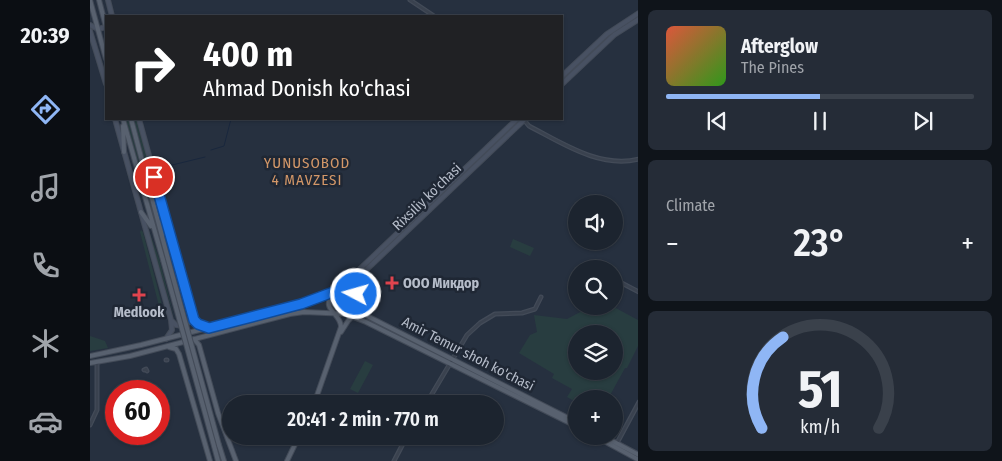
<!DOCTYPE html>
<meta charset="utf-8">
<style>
body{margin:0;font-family:"Fira Sans Condensed",sans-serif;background:#252c37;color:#f1f3f6;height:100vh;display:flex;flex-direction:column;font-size:19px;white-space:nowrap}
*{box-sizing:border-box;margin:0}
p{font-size:16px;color:#a0a4aa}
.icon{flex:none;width:28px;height:28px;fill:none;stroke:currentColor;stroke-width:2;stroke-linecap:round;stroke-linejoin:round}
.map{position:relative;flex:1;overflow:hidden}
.details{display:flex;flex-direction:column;gap:10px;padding:10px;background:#0f141a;width:364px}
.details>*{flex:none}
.banner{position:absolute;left:15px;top:15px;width:458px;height:105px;border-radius:0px;box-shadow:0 1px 4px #0004,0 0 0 1px #3a414b;background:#202124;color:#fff;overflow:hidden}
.buttons{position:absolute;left:478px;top:195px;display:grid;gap:10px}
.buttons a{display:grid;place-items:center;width:55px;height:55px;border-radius:50%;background:#1c242f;box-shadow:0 1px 4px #0004,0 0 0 1px #3a414b;font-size:25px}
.speed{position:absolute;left:15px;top:380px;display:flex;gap:10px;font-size:25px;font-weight:700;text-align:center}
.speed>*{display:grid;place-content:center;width:65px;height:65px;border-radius:50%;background:#1c242f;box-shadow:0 1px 4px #0004,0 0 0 1px #3a414b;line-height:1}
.speed .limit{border:8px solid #d22;background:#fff;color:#111}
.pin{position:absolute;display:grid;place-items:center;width:42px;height:42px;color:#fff;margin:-21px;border:2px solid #fff;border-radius:50%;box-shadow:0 1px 5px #0007}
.me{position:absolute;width:55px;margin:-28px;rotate:276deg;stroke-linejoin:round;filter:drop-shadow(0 0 4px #0008)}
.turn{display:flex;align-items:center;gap:18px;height:105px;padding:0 15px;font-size:22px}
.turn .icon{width:65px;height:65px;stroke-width:2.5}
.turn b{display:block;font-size:35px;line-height:42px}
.big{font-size:38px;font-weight:600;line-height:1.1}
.details .widget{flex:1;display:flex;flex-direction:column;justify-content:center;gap:8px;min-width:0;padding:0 18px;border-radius:8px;background:#252c37}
.details .dial{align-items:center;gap:0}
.dial svg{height:130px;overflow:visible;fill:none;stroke:#3a414b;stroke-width:7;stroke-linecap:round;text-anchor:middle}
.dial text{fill:#f1f3f6;stroke:none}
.song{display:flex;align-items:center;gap:15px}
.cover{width:60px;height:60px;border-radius:8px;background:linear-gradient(135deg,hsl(10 70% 55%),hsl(110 70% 35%))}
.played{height:5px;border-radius:2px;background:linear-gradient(90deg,#8fb6f5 50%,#3a414b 50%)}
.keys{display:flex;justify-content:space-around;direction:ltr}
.heat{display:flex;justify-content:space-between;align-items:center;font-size:28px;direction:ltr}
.trip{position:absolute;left:132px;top:395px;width:282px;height:50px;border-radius:25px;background:#1c242f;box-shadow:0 1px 4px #0004,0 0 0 1px #3a414b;font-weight:600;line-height:50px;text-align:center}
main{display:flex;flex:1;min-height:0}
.dock{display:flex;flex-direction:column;width:90px;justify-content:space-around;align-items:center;background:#0b0e13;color:#a0a4aa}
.dock .icon{width:35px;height:35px}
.dock .on{color:#8fb6f5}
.dock b{font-size:22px;color:#f1f3f6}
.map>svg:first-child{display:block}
.green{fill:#283d40;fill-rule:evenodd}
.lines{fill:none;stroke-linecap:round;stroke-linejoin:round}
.stream{stroke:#19273d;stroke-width:1}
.street-casing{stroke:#434b58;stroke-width:5}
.secondary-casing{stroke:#434b58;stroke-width:6}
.primary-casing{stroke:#434b58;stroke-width:6}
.street{stroke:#3a424f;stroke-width:2.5}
.secondary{stroke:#485162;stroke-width:4}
.primary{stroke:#58616f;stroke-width:4}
.primary-bridge-casing{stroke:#434b58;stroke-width:6;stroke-linecap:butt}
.primary-bridge{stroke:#58616f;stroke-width:4}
.route-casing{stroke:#114b97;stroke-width:12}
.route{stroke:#1a73e8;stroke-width:9}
.health-dot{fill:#e0444e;stroke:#1f2734;stroke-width:2}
.labels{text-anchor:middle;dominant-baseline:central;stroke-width:5;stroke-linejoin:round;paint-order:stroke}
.street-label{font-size:14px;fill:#b6bdca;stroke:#1f2734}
.poi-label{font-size:14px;font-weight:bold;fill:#b6bdca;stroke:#1f2734;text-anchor:start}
.neighbourhood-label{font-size:15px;letter-spacing:1px;fill:#d39768;stroke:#1f2734}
</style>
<main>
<nav class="dock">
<b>20:39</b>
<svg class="icon on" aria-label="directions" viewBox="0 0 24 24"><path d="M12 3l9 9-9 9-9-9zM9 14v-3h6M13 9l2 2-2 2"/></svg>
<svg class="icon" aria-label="music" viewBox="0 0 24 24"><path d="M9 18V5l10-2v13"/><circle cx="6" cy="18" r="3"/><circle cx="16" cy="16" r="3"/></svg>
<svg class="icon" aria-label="phone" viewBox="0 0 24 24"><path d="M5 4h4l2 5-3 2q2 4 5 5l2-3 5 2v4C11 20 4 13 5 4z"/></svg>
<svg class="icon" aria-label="climate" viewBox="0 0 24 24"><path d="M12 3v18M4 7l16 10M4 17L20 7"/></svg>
<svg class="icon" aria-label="car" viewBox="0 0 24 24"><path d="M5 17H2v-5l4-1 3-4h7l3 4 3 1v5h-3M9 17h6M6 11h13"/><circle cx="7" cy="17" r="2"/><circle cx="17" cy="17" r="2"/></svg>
</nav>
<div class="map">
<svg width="549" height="461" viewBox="0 0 549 461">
<rect width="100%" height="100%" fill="#26303f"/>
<path class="green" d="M 36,119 L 38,119 L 73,252 Z
M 44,119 L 46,119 L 67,196 L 69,213 Z
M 55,220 L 69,258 L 85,320 Z
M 74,220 L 97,303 L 94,304 L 81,258 Z
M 51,230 L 53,232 L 72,305 L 69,306 L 50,232 Z
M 423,239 L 444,248 L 440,256 L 420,247 Z
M 256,290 C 264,293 266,298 267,306 C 262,315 248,314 243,306 L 243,299 L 252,291 Z
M 502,306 L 522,306 L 548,320 L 548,346 L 537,368 L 535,368 L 518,399 L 486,399 L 486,402 L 477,397 L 482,389 L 462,378 L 464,374 L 429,353 L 440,335 L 447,332 L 444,315 L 477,319 L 496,309 L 497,311 ZM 486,334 L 524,334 L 524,371 L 486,371 Z
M 0,336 L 15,341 L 18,348 L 0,351 Z
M 275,361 L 283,365 L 268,393 L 260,389 Z"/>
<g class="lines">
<path class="stream" d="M 121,150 L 134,146 L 141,119
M 70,168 L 115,157"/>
<defs>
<path id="street" d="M 320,0 L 344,16
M 434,120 L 439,126 C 472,143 510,169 549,159
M 524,279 L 549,292
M 76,360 L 77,360
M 54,370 L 56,369 L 57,371
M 336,404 L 377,335 L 390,323 L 405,314 L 432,313 L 445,309 L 451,297
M 0,425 L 7,410 L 7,362
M 273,436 L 282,440 L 317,439 L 319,436
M 527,443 L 549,402
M 304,461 L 316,438"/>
<path id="secondary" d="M 18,0 L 22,16
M 0,25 L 8,29 L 16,27
M 0,31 L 16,84
M 471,77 L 517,34 L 549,13
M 471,85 L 524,35 L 549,19
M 25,119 L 81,320 L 82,330 L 76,339
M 49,119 L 104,320 L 108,324 L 119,327
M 248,290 L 427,119
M 268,299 L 268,283 L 275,271 L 435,119
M 82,321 L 86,325 L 94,326 L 99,322 L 102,315"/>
<path id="primary" d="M 0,0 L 16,59
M 9,0 L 16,27
M 33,119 L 73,260
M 41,119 L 78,259
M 33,126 L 34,152
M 71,201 L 73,234
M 51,212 L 61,226
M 258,315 L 276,322 L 486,426
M 251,332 L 258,321 L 263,316
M 104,339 L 109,345 L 128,413 L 146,461
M 79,347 L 86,349 L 89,354 L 120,461
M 0,356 L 51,345 L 211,304 L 257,287 C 271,292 268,309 279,317 L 486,422
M 0,363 L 40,356 L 200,314 L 214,312 L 258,314 L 265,312 L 269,307
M 224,404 L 251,327 C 251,312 229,310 244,293
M 505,436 L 549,460
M 513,436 L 549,455
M 129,445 L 134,461
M 124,446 L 128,461
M 197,461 L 209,436"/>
</defs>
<use href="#street" class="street-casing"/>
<use href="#secondary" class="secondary-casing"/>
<use href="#primary" class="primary-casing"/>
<use href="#street" class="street"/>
<use href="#secondary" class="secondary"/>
<use href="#primary" class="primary"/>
<defs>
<path id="primary-bridge" d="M 78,259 L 129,445
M 73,260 L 124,446"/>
</defs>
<use href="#primary-bridge" class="primary-bridge-casing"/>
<use href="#primary-bridge" class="primary-bridge"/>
</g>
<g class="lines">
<defs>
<path id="route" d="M 64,177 L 104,320 L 108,324 L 119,328 L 211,304 L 254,288 L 260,288 L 266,294"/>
</defs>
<use href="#route" class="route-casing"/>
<use href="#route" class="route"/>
</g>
<g class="health-dot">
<path d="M299.5 275.5h5v5h5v5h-5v5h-5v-5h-5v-5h5z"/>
<path d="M46.5 287.5h5v5h5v5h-5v5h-5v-5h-5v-5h5z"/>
</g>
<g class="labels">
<g class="street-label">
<text transform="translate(337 197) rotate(-44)">Rixsiliy ko'chasi</text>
<text transform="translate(378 354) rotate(27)">Amir Temur shoh ko'chasi</text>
</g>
<g class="poi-label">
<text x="313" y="283">ООО Микдор</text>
<text x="49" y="312" text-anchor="middle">Medlook</text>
</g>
<g class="neighbourhood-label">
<text x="217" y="163">YUNUSOBOD<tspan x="217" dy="17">4 MAVZESI</tspan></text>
</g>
</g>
</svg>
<div class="buttons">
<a><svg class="icon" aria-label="sound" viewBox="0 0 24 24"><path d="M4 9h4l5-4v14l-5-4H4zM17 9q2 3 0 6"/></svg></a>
<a><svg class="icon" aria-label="search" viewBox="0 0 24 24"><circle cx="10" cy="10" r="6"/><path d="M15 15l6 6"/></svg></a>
<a><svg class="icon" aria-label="layers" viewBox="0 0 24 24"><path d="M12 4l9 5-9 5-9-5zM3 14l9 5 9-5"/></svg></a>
<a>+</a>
</div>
<div class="speed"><div class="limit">60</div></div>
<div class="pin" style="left:64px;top:177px;background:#d93025"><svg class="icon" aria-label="arrive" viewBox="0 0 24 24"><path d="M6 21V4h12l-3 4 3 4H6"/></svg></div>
<svg class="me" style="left:266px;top:294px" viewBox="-20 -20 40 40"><circle r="17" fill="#1a73e8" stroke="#fff" stroke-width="3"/><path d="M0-11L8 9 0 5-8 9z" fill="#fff"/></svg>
<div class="trip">20:41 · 2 min · 770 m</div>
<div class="banner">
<div class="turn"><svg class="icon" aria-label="right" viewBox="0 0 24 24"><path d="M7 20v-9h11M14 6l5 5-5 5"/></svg><div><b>400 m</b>Ahmad Donish ko'chasi</div></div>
</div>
</div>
<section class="details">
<div class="widget">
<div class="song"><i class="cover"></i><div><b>Afterglow</b><p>The Pines</p></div></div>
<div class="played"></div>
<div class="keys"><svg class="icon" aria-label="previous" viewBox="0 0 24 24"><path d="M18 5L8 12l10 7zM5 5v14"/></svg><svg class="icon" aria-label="pause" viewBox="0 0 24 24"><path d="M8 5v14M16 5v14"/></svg><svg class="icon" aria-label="next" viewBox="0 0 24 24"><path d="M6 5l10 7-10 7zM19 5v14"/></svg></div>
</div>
<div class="widget"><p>Climate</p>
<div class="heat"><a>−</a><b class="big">23°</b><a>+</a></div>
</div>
<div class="widget dial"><svg viewBox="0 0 100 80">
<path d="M14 69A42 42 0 1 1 86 69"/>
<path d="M14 69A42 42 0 0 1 27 13" stroke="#8fb6f5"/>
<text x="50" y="56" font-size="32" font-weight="700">51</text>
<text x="50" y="72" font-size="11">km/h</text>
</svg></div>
</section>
</main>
